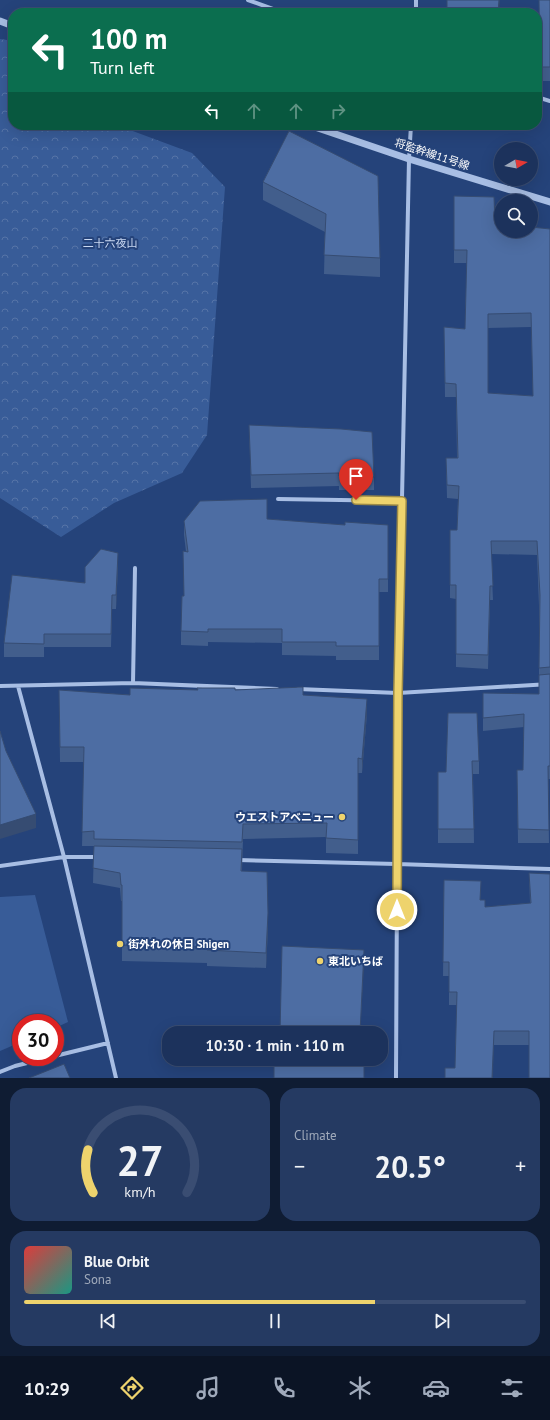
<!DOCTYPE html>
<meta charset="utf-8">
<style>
body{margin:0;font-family:"PT Sans","Noto Sans JP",sans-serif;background:#253a62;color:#f1f3f6;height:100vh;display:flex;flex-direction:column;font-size:15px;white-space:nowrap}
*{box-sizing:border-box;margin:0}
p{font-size:13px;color:#a0aabb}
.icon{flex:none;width:22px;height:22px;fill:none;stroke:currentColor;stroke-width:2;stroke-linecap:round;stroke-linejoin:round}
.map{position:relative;height:1078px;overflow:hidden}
.side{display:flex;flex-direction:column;gap:10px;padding:10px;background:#0f1c33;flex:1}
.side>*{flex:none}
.guide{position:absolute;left:8px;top:8px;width:534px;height:122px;border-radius:16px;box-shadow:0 4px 16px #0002,0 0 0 1px #3a4d72;background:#0b6e4f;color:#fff;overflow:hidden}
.needle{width:26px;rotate:80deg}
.controls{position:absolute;left:494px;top:142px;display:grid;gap:8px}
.controls a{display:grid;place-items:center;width:44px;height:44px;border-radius:50%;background:#1c325c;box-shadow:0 4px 16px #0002,0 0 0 1px #3a4d72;font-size:20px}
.speed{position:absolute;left:12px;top:1014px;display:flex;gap:8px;font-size:20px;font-weight:700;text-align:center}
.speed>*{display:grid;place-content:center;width:52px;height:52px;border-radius:50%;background:#1c325c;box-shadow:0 4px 16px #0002,0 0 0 1px #3a4d72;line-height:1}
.speed .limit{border:6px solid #d22;background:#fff;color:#111}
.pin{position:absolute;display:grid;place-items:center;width:34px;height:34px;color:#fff;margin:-41px -17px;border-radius:50% 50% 50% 0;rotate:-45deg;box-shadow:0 0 4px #0007}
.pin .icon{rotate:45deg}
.me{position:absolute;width:44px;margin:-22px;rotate:0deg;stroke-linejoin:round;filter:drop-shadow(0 0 3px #0008)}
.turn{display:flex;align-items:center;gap:14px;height:84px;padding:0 16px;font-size:18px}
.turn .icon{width:52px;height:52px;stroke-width:2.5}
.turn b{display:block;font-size:28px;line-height:34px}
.lanes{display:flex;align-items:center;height:38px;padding:0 16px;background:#0003;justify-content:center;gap:20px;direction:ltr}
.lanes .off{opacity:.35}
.big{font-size:30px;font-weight:700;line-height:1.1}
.side .widget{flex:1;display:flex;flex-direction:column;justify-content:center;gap:6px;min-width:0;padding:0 14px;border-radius:16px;background:#253a62}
.side .dial{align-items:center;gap:0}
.dial svg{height:104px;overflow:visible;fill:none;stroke:#3a4d72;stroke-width:7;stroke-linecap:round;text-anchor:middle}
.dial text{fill:#f1f3f6;stroke:none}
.song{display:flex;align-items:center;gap:12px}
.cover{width:48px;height:48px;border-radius:6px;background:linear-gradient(135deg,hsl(0 70% 55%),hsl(170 70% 35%))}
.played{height:4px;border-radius:2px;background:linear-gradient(90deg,#eed36d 70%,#3a4d72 70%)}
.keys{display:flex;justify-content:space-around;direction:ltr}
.heat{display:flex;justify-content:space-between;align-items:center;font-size:22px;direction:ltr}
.side .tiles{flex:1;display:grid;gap:10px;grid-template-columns:1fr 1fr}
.widget:last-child{grid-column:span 2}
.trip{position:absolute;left:162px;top:1026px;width:226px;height:40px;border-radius:16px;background:#1c325c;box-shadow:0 4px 16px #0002,0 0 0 1px #3a4d72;font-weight:700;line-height:40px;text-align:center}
.dock{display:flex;height:64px;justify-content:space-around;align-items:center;background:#0b1425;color:#a0aabb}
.dock .icon{width:28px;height:28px}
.dock .selected{color:#eed36d}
.dock b{font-size:18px;color:#f1f3f6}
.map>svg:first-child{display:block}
.forest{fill:url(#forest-crowns)}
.green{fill:#385c98}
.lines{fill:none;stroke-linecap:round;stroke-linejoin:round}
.minor{stroke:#a8bee4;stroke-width:4}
.tertiary{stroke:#a8bee4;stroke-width:7}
.wall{fill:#425e8c;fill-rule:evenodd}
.shaded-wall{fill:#364c72}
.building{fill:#4d6da3;stroke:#364c72;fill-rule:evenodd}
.route-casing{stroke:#9b8947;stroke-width:10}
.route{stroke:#eed36d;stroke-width:7}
.poi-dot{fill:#eed36d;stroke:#25437a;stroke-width:1.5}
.labels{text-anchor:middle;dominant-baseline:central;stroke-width:4;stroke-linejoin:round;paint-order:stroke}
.street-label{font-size:11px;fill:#fff;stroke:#25437a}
.park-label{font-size:11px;fill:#cbdaf3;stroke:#25437a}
.poi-label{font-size:11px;font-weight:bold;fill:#fff;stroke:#25437a;text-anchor:start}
</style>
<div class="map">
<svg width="550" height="1078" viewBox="0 0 550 1078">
<defs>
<pattern id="forest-crowns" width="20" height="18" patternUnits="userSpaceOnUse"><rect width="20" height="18" fill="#385c98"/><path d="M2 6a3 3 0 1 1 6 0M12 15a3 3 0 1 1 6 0" fill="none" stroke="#5674a7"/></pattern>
</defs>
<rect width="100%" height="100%" fill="#25437a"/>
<path class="forest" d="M 0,39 L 13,41 L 13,125 L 126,125 L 130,130 L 192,153 L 225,187 L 207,435 L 182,473 L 114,503 L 61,537 L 0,498 Z"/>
<path class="green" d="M 35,895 L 68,1022 L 55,1028 L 55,1023 L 21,1023 L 21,1042 L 0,1051 L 0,897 Z"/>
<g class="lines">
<path class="minor" d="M 248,0 L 284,13
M 416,13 L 416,0
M 537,97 L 550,101
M 278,499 L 402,501
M 133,683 L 135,568
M 0,686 L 133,683 L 277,689
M 18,686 L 64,857 L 116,1078
M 298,689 L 398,693 L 550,684
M 238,860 L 397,864 L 550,869
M 0,866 L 64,857 L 97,857
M 55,1056 L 108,1043
M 0,1072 L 15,1066 L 51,1057
M 396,1078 L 398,693 L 409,159 L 411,125"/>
<path class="tertiary" d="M 0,21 L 13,26
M 309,125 L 409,159 L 550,202"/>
</g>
<path class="wall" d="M 539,0 L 550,0 L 550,81 L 540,81 Z
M 289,131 L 380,258 L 380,277 L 324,274 L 325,232 L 263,200 L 263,182 Z
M 454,196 L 495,224 L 550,229 L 550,779 L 548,779 L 549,843 L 518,843 L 517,770 L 523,770 L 524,727 L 483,731 L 483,718 L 539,694 L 539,606 L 537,555 L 491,554 L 493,600 L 490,600 L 488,669 L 456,667 L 456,599 L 450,598 L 450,530 L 457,530 L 458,499 L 447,498 L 446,458 L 457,458 L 456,397 L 445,397 L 444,327 L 465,329 L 467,263 L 454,263 ZM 531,327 L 533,396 L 488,393 L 488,328 Z
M 249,425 L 374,477 L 374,490 L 339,490 L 339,486 L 251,488 Z
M 267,519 L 345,525 L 388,525 L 388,592 L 379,592 L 379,660 L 336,660 L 336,656 L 282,655 L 282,643 L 208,642 L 208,646 L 181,645 L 181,631 L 184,596 L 186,552 L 184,535 L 184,521 Z
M 118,566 L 116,609 L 112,609 L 111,647 L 44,647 L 44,657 L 4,657 L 4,643 Z
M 59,690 L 130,695 L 198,690 L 235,690 L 303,695 L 367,714 L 362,773 L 358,773 L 358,854 L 326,853 L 326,837 L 243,839 L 242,871 L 268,929 L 266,968 L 207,966 L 207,963 L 122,961 L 122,901 L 121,901 L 120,888 L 93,883 L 94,846 L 82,846 L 84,762 L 60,762 Z
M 448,713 L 479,761 L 479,774 L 473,774 L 474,843 L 438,843 L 438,772 L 446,772 Z
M 529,873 L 550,874 L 529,1045 L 494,1045 L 455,1068 L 457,1005 L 449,1005 L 449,976 L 443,976 L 444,880 L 481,900 L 485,907 L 530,903 Z"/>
<path class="shaded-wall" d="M 499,0 L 500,0 L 499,13 L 498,13 Z
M 118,553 L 118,566 L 116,609 L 116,595 Z
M 367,699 L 367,714 L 362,773 L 362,759 Z
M 36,814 L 36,828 L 0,839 L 0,825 Z
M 268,913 L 268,929 L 266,968 L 266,953 Z
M 364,950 L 364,967 L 360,1033 Z
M 494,1031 L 493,1078 L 492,1078 Z"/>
<path class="building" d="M 447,0 L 499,0 L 498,13 L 447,13 Z
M 539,0 L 550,0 L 550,67 L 540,67 Z
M 289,131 L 378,176 L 380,258 L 324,255 L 326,214 L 263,182 Z
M 454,196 L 494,197 L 495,224 L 501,225 L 501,231 L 531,231 L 531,227 L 550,229 L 550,667 L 539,668 L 540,595 L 537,541 L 491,541 L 493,586 L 490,586 L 488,655 L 456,654 L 456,585 L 450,585 L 450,530 L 457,530 L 459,486 L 447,485 L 446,458 L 458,458 L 456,384 L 445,383 L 444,327 L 465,329 L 467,250 L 454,250 ZM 531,313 L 533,396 L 488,393 L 488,314 Z
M 249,425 L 341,429 L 372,432 L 374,477 L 339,476 L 339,473 L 251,475 Z
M 267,499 L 267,519 L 345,525 L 345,522 L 388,525 L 388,579 L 379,579 L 379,646 L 336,646 L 336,642 L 282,642 L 282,629 L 208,629 L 208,632 L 181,631 L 182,596 L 184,596 L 183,551 L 188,552 L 184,521 L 200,501 Z
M 101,549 L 118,553 L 116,595 L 112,595 L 111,634 L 44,634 L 44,644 L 4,643 L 12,575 L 85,583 L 85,567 Z
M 550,674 L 550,766 L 548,766 L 549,830 L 518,829 L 517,770 L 523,770 L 524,714 L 483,718 L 483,693 L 539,694 L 539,675 Z
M 303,687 L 303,695 L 367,699 L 362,759 L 358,758 L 358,840 L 326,838 L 327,823 L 243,824 L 242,842 L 94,839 L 94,831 L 82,832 L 84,747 L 60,747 L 59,690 L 130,695 L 130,688 L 198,690 L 197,688 L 235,688 L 235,690 Z
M 448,713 L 477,713 L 479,761 L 472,761 L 474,829 L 438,829 L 438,772 L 446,772 Z
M 0,731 L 6,751 L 36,814 L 0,825 Z
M 94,846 L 242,849 L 241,871 L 267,872 L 268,913 L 266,953 L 207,950 L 207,947 L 122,945 L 122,885 L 121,885 L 120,873 L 93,868 Z
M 529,873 L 550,874 L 550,1078 L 529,1078 L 529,1031 L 494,1031 L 492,1078 L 445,1078 L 445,1068 L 455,1068 L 457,992 L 449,992 L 449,962 L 443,962 L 444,880 L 481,881 L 480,900 L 485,900 L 485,907 L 531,903 Z
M 282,946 L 364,950 L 360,1033 L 280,1033 Z
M 274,1059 L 364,1059 L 364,1078 L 274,1078 Z
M 64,1064 L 70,1078 L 29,1078 Z"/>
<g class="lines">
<defs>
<path id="route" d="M 356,500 L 402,501 L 398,693 L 397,910"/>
</defs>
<use href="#route" class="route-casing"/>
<use href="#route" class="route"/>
</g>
<g class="poi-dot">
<circle cx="342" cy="817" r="4"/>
<circle cx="120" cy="944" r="4"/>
<circle cx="320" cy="961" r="4"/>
</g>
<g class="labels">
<g class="street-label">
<text transform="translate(432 154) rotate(18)">将監幹線11号線</text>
</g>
<g class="park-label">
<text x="110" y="243">二十六夜山</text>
</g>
<g class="poi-label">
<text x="334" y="817" text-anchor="end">ウエストアベニュー</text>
<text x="128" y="944">街外れの休日 Shigen</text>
<text x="328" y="961">東北いちば</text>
</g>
</g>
</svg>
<div class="controls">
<a><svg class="needle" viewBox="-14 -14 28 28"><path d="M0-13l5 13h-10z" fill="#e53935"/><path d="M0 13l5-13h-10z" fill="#a0aabb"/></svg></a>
<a><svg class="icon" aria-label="search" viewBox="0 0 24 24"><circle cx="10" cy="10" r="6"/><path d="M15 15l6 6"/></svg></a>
</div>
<div class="speed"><div class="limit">30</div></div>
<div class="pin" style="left:356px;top:500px;background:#d93025"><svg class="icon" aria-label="arrive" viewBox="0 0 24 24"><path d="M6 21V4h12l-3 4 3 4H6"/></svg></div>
<svg class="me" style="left:397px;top:910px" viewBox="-20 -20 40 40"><circle r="17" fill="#eed36d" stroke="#fff" stroke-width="3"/><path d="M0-11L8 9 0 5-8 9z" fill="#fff"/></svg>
<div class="trip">10:30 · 1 min · 110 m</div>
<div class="guide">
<div class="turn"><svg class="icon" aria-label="left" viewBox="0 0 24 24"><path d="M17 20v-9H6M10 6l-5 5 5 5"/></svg><div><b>100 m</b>Turn left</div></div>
<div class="lanes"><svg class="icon" aria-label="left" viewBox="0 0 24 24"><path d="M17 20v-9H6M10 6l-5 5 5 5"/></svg><svg class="icon off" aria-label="ahead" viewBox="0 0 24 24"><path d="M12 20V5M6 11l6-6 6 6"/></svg><svg class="icon off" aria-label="ahead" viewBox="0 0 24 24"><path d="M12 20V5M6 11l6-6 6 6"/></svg><svg class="icon off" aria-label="right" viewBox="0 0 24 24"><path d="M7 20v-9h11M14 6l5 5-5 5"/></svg></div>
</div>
</div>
<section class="side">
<div class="tiles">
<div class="widget dial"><svg viewBox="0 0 100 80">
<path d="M14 69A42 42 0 1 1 86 69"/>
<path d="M14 69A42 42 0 0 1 10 36" stroke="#eed36d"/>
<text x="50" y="56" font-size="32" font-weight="700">27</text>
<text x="50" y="72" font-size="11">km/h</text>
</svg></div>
<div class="widget"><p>Climate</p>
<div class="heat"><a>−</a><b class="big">20.5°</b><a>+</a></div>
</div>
<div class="widget">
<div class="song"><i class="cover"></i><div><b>Blue Orbit</b><p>Sona</p></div></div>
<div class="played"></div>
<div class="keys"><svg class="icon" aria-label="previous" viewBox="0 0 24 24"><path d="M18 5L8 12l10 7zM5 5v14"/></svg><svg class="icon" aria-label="pause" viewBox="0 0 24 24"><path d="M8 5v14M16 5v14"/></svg><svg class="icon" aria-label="next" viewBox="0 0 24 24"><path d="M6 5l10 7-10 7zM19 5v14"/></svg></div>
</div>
</div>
</section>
<nav class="dock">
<b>10:29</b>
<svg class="icon selected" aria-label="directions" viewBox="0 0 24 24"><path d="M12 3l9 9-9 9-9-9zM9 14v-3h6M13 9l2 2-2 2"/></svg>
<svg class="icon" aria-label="music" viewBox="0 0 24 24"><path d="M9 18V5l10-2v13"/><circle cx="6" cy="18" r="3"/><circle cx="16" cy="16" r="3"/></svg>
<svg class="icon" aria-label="phone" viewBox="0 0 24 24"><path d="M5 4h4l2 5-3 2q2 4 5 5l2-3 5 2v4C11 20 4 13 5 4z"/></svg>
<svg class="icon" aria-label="climate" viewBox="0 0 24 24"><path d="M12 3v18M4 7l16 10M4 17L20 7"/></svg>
<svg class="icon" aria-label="car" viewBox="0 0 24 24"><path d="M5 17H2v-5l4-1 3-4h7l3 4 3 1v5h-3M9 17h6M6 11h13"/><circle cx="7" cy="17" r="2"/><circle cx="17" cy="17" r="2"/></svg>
<svg class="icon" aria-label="filters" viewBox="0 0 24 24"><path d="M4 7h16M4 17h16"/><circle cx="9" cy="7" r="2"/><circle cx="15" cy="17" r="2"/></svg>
</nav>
